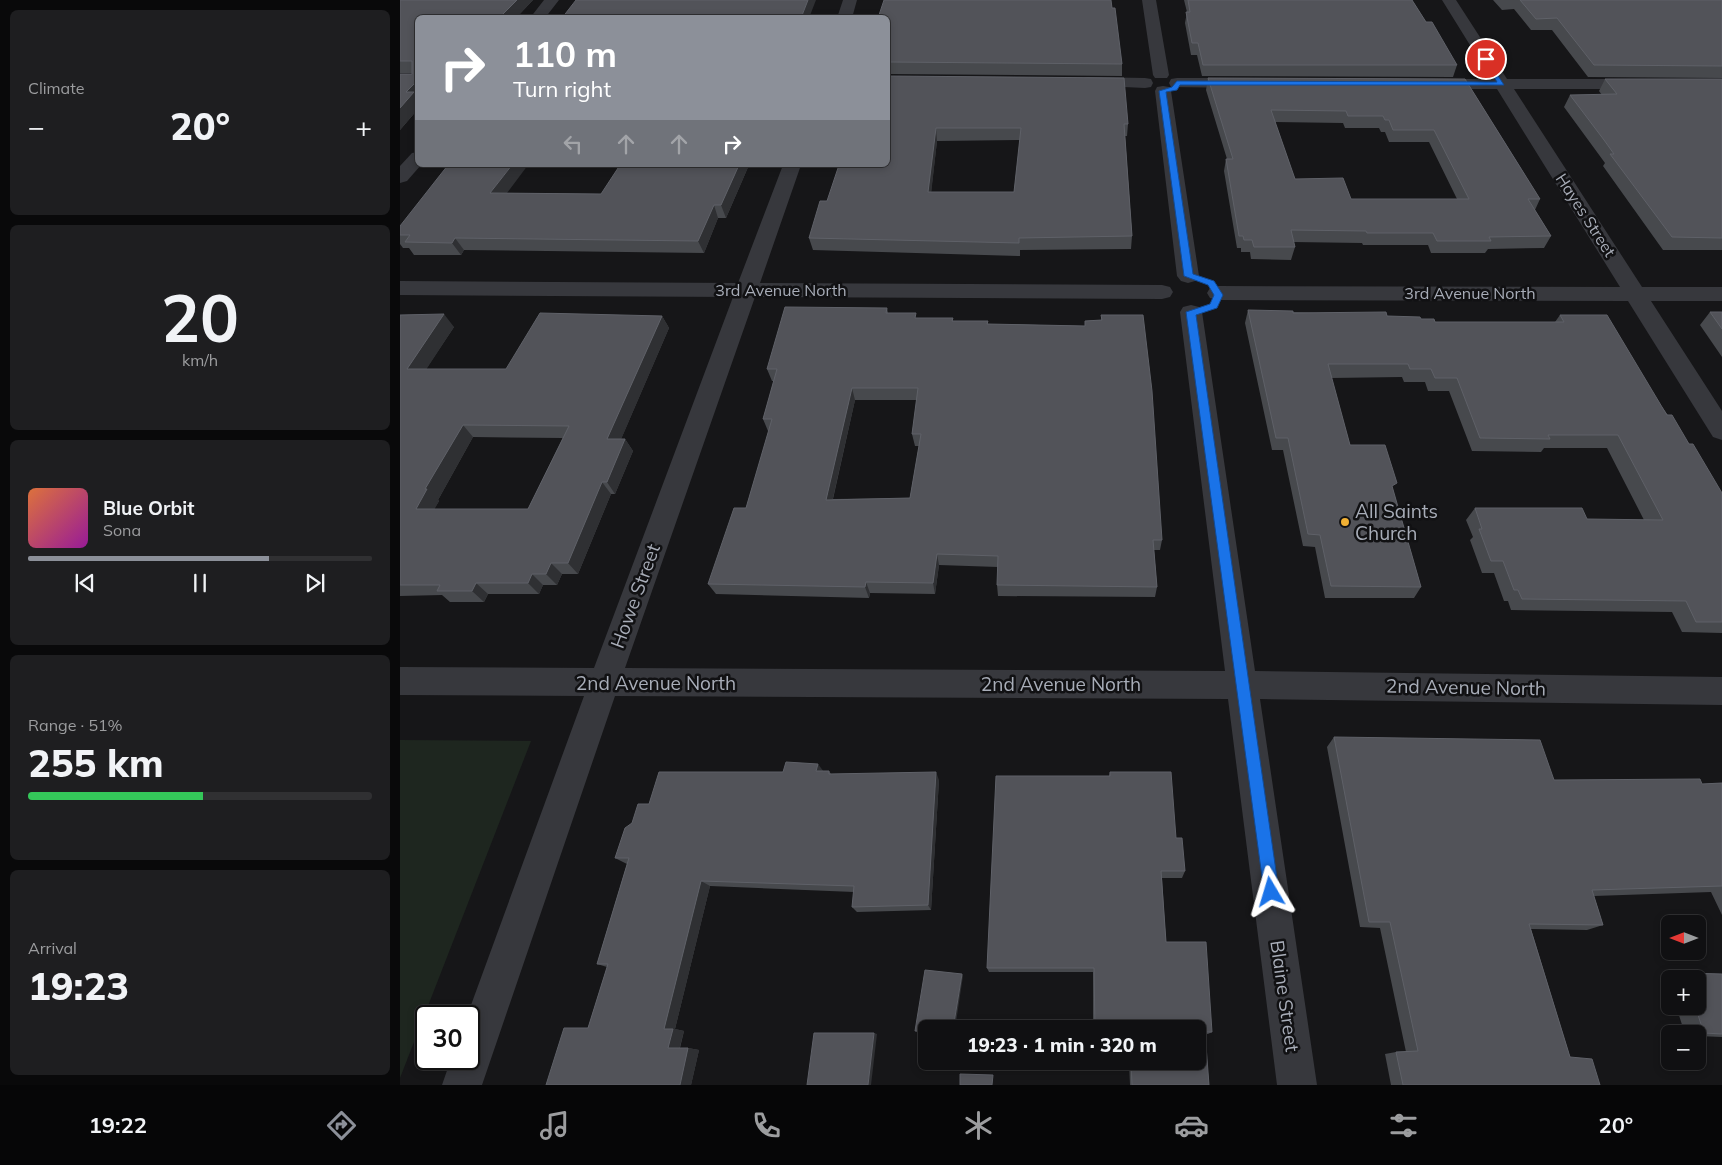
<!DOCTYPE html>
<meta charset="utf-8">
<style>
body{margin:0;font-family:Mulish,sans-serif;background:#1e1e20;color:#f1f3f6;height:100vh;display:flex;flex-direction:column;font-size:19px;white-space:nowrap}
*{box-sizing:border-box;margin:0}
p{font-size:16px;color:#9c9d9f}
.icon{flex:none;width:28px;height:28px;fill:none;stroke:currentColor;stroke-width:2;stroke-linecap:round;stroke-linejoin:round}
.map{position:relative;flex:1;overflow:hidden}
.drawer{display:flex;flex-direction:column;gap:10px;padding:10px;background:#09090a;width:400px}
.drawer>*{flex:none}
.hud{position:absolute;left:15px;top:15px;width:475px;height:152px;border-radius:8px;box-shadow:0 2px 8px #0003,0 0 0 1px #303032;background:#8c9099;color:#fff;overflow:hidden}
.needle{width:32px;rotate:270deg}
.fabs{position:absolute;left:1261px;top:915px;display:grid;gap:10px}
.fabs a{display:grid;place-items:center;width:45px;height:45px;border-radius:8px;background:#101012;box-shadow:0 2px 8px #0003,0 0 0 1px #303032;font-size:25px}
.speed{position:absolute;left:15px;top:1005px;display:flex;gap:10px;font-size:25px;font-weight:700;text-align:center}
.speed>*{display:grid;place-content:center;width:65px;height:65px;border-radius:50%;background:#101012;box-shadow:0 2px 8px #0003,0 0 0 1px #303032;line-height:1}
.speed .limit{border:2px solid #111;border-radius:8px;background:#fff;color:#111}
.pin{position:absolute;display:grid;place-items:center;width:42px;height:42px;color:#fff;margin:-21px;border:2px solid #fff;border-radius:50%;box-shadow:0 1px 5px #0007}
.me{position:absolute;width:55px;margin:-28px;rotate:353deg;stroke-linejoin:round;filter:drop-shadow(0 0 4px #0008)}
.turn{display:flex;align-items:center;gap:18px;height:105px;padding:0 15px;font-size:22px}
.turn .icon{width:65px;height:65px;stroke-width:2.5}
.turn b{display:block;font-size:35px;line-height:42px}
.lanes{display:flex;align-items:center;height:48px;padding:0 15px;background:#0003;justify-content:center;gap:25px;direction:ltr}
.lanes .off{opacity:.35}
.big{font-size:38px;font-weight:800;line-height:1.1}
.drawer .card{flex:1;display:flex;flex-direction:column;justify-content:center;gap:8px;min-width:0;padding:0 18px;border-radius:8px;background:#1e1e20}
.drawer .dial{align-items:center;gap:0}
.dial b{font-size:65px;line-height:1}
.song{display:flex;align-items:center;gap:15px}
.cover{width:60px;height:60px;border-radius:8px;background:linear-gradient(135deg,hsl(20 70% 55%),hsl(300 70% 35%))}
.played{height:5px;border-radius:2px;background:linear-gradient(90deg,#8c9099 70%,#303032 70%)}
.keys{display:flex;justify-content:space-around;direction:ltr}
.heat{display:flex;justify-content:space-between;align-items:center;font-size:28px;direction:ltr}
.charge{height:8px;border-radius:4px;background:linear-gradient(90deg,#34c759 51%,#303032 0)}
.trip{position:absolute;left:518px;top:1020px;width:288px;height:50px;border-radius:8px;background:#101012;box-shadow:0 2px 8px #0003,0 0 0 1px #303032;font-weight:800;line-height:50px;text-align:center}
.tab-bar{display:flex;height:80px;justify-content:space-around;align-items:center;background:#060607;color:#9c9d9f}
.tab-bar .icon{width:35px;height:35px}
.tab-bar .selected{color:#8c9099}
.tab-bar b{font-size:22px;color:#f1f3f6}
main{display:flex;flex:1;min-height:0}
.map>svg:first-child{display:block}
.green{fill:#1e261f}
.lines{fill:none;stroke-linecap:round;stroke-linejoin:round}
.street{fill:#37383d;fill-rule:evenodd}
.wall{fill:#47494d;fill-rule:evenodd}
.shaded-wall{fill:#2f3033}
.building{fill:#525359;stroke:#5f6168;fill-rule:evenodd}
.route{fill:#1a73e8;stroke:#114b97}
.poi-dot{fill:#f2b134;stroke:#111113;stroke-width:2}
.labels{text-anchor:middle;dominant-baseline:central;stroke-width:5;stroke-linejoin:round;paint-order:stroke}
.far-street-label{font-size:16px;fill:#a8adb8;stroke:#111113}
.poi-label{font-size:19px;fill:#a8adb8;stroke:#111113;text-anchor:start}
.street-label{font-size:19px;fill:#a8adb8;stroke:#111113}
</style>
<main>
<section class="drawer">
<div class="card"><p>Climate</p>
<div class="heat"><a>−</a><b class="big">20°</b><a>+</a></div>
</div>
<div class="card dial"><b>20</b><p>km/h</p></div>
<div class="card">
<div class="song"><i class="cover"></i><div><b>Blue Orbit</b><p>Sona</p></div></div>
<div class="played"></div>
<div class="keys"><svg class="icon" aria-label="previous" viewBox="0 0 24 24"><path d="M18 5L8 12l10 7zM5 5v14"/></svg><svg class="icon" aria-label="pause" viewBox="0 0 24 24"><path d="M8 5v14M16 5v14"/></svg><svg class="icon" aria-label="next" viewBox="0 0 24 24"><path d="M6 5l10 7-10 7zM19 5v14"/></svg></div>
</div>
<div class="card"><p>Range · 51%</p><b class="big">255 km</b><div class="charge"></div></div>
<div class="card"><p>Arrival</p><b class="big">19:23</b></div>
</section>
<div class="map">
<svg width="1322" height="1085" viewBox="0 0 1322 1085">
<rect width="100%" height="100%" fill="#161618"/>
<path class="green" d="M 0,740 L 131,741 L 0,1078 Z"/>
<g class="lines">
<path class="street" d="M 144,0 L 159,0 L 145,18 L 130,18 Z
M 443,0 L 457,0 L 452,18 L 437,18 Z
M 742,0 L 756,0 L 769,75 L 767,78 L 755,78 L 753,75 Z
M 1042,0 L 1056,0 L 1107,79 L 1241,79 L 1247,80 L 1249,84 L 1247,88 L 1241,89 L 1114,89 L 1242,287 L 1322,287 L 1322,301 L 1251,301 L 1322,411 L 1322,440 L 1313,437 L 1228,301 L 818,300 L 810,298 L 807,293 L 810,288 L 818,286 L 1220,287 L 1097,89 L 1031,89 L 1025,88 L 1023,84 L 1025,80 L 1031,79 L 1091,79 Z
M 687,77 L 745,78 L 751,79 L 753,83 L 751,87 L 745,88 L 681,85 L 679,82 L 681,79 Z
M 777,78 L 843,78 L 849,79 L 851,83 L 849,87 L 843,88 L 771,87 L 769,83 L 771,79 Z
M 763,86 L 769,87 L 771,91 L 799,276 L 795,281 L 788,283 L 781,281 L 777,276 L 755,91 L 757,87 Z
M 18,152 L 18,165 L 21,165 L 7,181 L 0,183 L 0,166 L 12,153 Z
M 383,165 L 401,165 L 360,283 L 762,285 L 770,287 L 773,292 L 770,297 L 762,299 L 355,297 L 225,668 L 825,671 L 780,312 L 783,307 L 791,305 L 799,307 L 802,312 L 855,671 L 1322,677 L 1322,705 L 860,699 L 917,1085 L 877,1085 L 828,699 L 215,696 L 82,1085 L 42,1085 L 51,1059 L 69,1059 L 69,1016 L 67,1016 L 184,696 L 0,695 L 0,667 L 194,668 L 333,297 L 0,295 L 0,281 L 338,283 Z"/>
</g>
<path class="wall" d="M 0,0 L 133,0 L 116,18 L 18,18 L 18,109 L 0,130 L 0,74 L 12,74 L 12,73 L 0,73 Z
M 784,0 L 1012,0 L 1026,22 L 1057,65 L 1053,77 L 802,76 L 797,55 L 791,55 L 785,23 L 787,12 Z
M 1093,0 L 1322,0 L 1322,78 L 1188,77 L 1152,30 L 1131,30 L 1114,9 L 1102,10 Z
M 711,3 L 722,64 L 722,76 L 488,74 L 488,76 L 728,124 L 727,136 L 725,136 L 732,236 L 731,249 L 620,250 L 620,256 L 413,250 L 409,238 L 427,201 L 488,165 L 488,18 ZM 620,140 L 614,192 L 531,192 L 537,141 Z
M 808,78 L 1065,79 L 1140,199 L 1135,210 L 1151,236 L 1144,248 L 1088,249 L 1085,253 L 1031,253 L 1028,245 L 963,245 L 962,243 L 893,242 L 895,247 L 891,260 L 851,259 L 850,252 L 841,252 L 841,248 L 837,248 L 824,171 L 826,159 L 827,159 L 806,90 ZM 875,122 L 943,123 L 945,128 L 979,128 L 981,132 L 985,132 L 989,142 L 1029,142 L 1057,199 L 951,199 L 895,179 Z
M 1205,79 L 1322,79 L 1322,250 L 1263,250 L 1203,166 L 1205,163 L 1164,107 L 1170,95 L 1202,95 L 1199,91 Z
M 349,165 L 326,218 L 318,218 L 304,253 L 64,250 L 61,255 L 14,255 L 9,248 L 3,248 L 0,244 L 0,226 L 107,193 L 201,194 Z
M 487,308 L 488,313 L 517,318 L 553,318 L 553,321 L 588,321 L 588,324 L 685,326 L 685,321 L 701,320 L 701,315 L 762,540 L 760,550 L 754,550 L 757,587 L 755,597 L 598,596 L 597,585 L 598,567 L 539,565 L 535,594 L 470,593 L 469,598 L 316,594 L 308,584 L 346,508 L 369,431 L 368,431 L 363,419 L 374,381 L 372,381 L 367,369 ZM 455,400 L 517,400 L 512,434 L 515,446 L 519,446 L 510,498 L 433,499 Z
M 848,310 L 987,316 L 1021,319 L 1035,322 L 1155,322 L 1160,315 L 1262,407 L 1289,444 L 1322,493 L 1322,633 L 1282,632 L 1272,612 L 1111,610 L 1108,601 L 1104,601 L 1094,573 L 1082,573 L 1070,540 L 1073,537 L 1066,520 L 1075,508 L 1187,519 L 1244,520 L 1207,448 L 1144,448 L 1141,452 L 1072,451 L 1049,391 L 1028,391 L 1025,382 L 1004,382 L 1002,377 L 931,378 L 950,445 L 993,490 L 1021,587 L 1014,598 L 925,598 L 915,547 L 903,546 L 883,450 L 872,450 L 845,323 Z
M 1310,312 L 1322,312 L 1322,357 L 1300,325 Z
M 0,315 L 54,327 L 26,369 L 106,369 L 262,316 L 269,328 L 221,439 L 225,439 L 233,451 L 215,494 L 211,494 L 178,574 L 162,574 L 157,585 L 143,585 L 139,594 L 88,594 L 84,602 L 50,602 L 42,595 L 0,596 ZM 73,437 L 163,438 L 128,509 L 34,509 L 39,501 L 38,500 Z
M 934,737 L 1154,780 L 1302,784 L 1322,783 L 1322,915 L 1311,892 L 1194,896 L 1203,925 L 1187,930 L 1131,929 L 1170,1057 L 1200,1085 L 991,1085 L 985,1054 L 996,1052 L 1006,1052 L 980,928 L 960,927 L 927,747 Z
M 424,771 L 429,771 L 431,774 L 539,780 L 531,910 L 457,912 L 452,907 L 454,892 L 310,886 L 275,1029 L 284,1031 L 280,1048 L 288,1048 L 299,1050 L 291,1085 L 188,1028 L 207,967 L 197,964 L 227,864 L 215,858 L 232,823 L 383,772 Z
M 710,772 L 776,838 L 785,871 L 782,878 L 762,878 L 766,942 L 812,1032 L 808,1034 L 805,1034 L 809,1085 L 730,1085 L 729,1061 L 796,1061 L 796,1029 L 693,1029 L 693,972 L 589,972 L 587,968 L 709,776 Z
M 1283,973 L 1322,974 L 1322,1037 L 1298,1036 L 1298,1034 L 1285,1034 L 1276,1006 L 1298,1006 L 1298,979 L 1270,979 L 1270,988 L 1266,976 Z"/>
<path class="shaded-wall" d="M 117,0 L 133,0 L 116,18 L 99,18 Z
M 408,0 L 416,0 L 409,18 L 401,18 Z
M 18,80 L 18,109 L 0,130 L 0,108 L 6,92 Z
M 536,128 L 537,141 L 530,204 L 528,192 Z
M 112,165 L 128,165 L 98,205 L 90,193 Z
M 339,165 L 349,165 L 326,218 L 321,205 Z
M 314,205 L 318,218 L 304,253 L 298,241 Z
M 55,238 L 64,250 L 61,255 L 52,243 Z
M 44,314 L 54,327 L 18,382 L 7,369 Z
M 262,316 L 269,328 L 216,451 L 207,439 Z
M 452,388 L 455,400 L 430,511 L 426,500 Z
M 63,425 L 73,437 L 38,500 L 39,501 L 28,521 L 16,509 L 25,489 Z
M 225,439 L 233,451 L 215,494 L 207,482 Z
M 202,482 L 211,494 L 178,574 L 168,563 Z
M 537,554 L 539,565 L 535,594 L 533,583 Z
M 151,563 L 162,574 L 157,585 L 146,574 Z
M 132,574 L 143,585 L 139,594 L 128,583 Z
M 466,582 L 470,593 L 469,598 L 465,587 Z
M 76,583 L 88,594 L 84,602 L 72,591 Z
M 418,764 L 424,772 L 416,771 Z
M 536,772 L 539,780 L 531,910 L 528,905 Z
M 301,881 L 310,886 L 275,1029 L 284,1031 L 279,1050 L 268,1048 L 264,1029 Z
M 562,974 L 563,976 L 555,1029 L 553,1029 Z
M 474,1033 L 477,1034 L 471,1085 L 468,1085 Z
M 288,1048 L 299,1050 L 291,1085 L 280,1085 Z"/>
<path class="building" d="M 0,0 L 117,0 L 99,18 L 18,18 L 18,80 L 6,92 L 14,92 L 0,108 L 0,74 L 12,74 L 12,61 L 0,61 Z
M 176,0 L 408,0 L 401,18 L 162,18 Z
M 484,0 L 711,0 L 712,8 L 715,8 L 722,64 L 488,62 L 488,18 L 478,18 Z
M 788,0 L 1012,0 L 1026,22 L 1032,22 L 1057,65 L 803,65 L 798,43 L 792,43 L 786,12 L 790,12 Z
M 1120,0 L 1322,0 L 1322,66 L 1194,65 L 1157,18 L 1136,19 Z
M 488,76 L 724,78 L 728,124 L 724,124 L 732,236 L 619,238 L 619,243 L 409,238 L 420,201 L 427,201 L 439,165 L 488,165 ZM 536,128 L 621,128 L 614,192 L 528,192 Z
M 808,78 L 1065,79 L 1140,199 L 1128,199 L 1151,236 L 1089,237 L 1091,241 L 1037,241 L 1033,233 L 967,233 L 966,231 L 891,230 L 895,247 L 854,247 L 852,240 L 844,240 L 843,236 L 839,236 L 826,159 L 833,159 ZM 871,110 L 946,111 L 948,116 L 983,116 L 985,120 L 989,120 L 993,130 L 1034,130 L 1069,199 L 951,199 L 943,178 L 895,179 Z
M 1205,79 L 1322,79 L 1322,238 L 1272,237 L 1210,154 L 1214,154 L 1204,140 L 1170,95 L 1217,94 Z
M 48,165 L 112,165 L 90,193 L 201,194 L 220,165 L 339,165 L 321,205 L 314,205 L 298,241 L 55,238 L 52,243 L 5,242 L 10,235 L 0,235 L 0,226 Z
M 385,307 L 487,308 L 486,313 L 516,313 L 515,318 L 553,318 L 552,321 L 588,321 L 587,324 L 685,326 L 685,321 L 702,320 L 701,315 L 743,315 L 752,391 L 762,540 L 753,540 L 757,587 L 597,585 L 598,556 L 537,554 L 533,583 L 466,582 L 465,587 L 308,584 L 334,508 L 346,508 L 372,419 L 363,419 L 377,369 L 367,369 ZM 452,388 L 518,388 L 512,434 L 521,434 L 510,498 L 426,500 Z
M 848,310 L 893,311 L 893,313 L 986,312 L 987,316 L 1020,317 L 1021,319 L 1034,319 L 1035,322 L 1164,322 L 1160,315 L 1207,315 L 1262,407 L 1267,415 L 1272,415 L 1289,444 L 1293,444 L 1322,493 L 1322,622 L 1296,622 L 1286,601 L 1122,599 L 1118,590 L 1114,590 L 1103,561 L 1091,561 L 1079,529 L 1082,529 L 1075,508 L 1182,508 L 1187,519 L 1263,520 L 1218,435 L 1148,435 L 1150,439 L 1080,438 L 1057,378 L 1035,378 L 1031,369 L 1010,369 L 1008,364 L 928,364 L 950,445 L 985,445 L 997,483 L 992,486 L 1021,587 L 931,586 L 920,535 L 908,534 L 888,438 L 876,438 Z
M 1310,312 L 1322,312 L 1322,329 Z
M 140,313 L 262,316 L 207,439 L 225,439 L 207,482 L 202,482 L 168,563 L 151,563 L 146,574 L 132,574 L 128,583 L 76,583 L 72,591 L 37,591 L 40,585 L 0,585 L 0,315 L 44,314 L 7,369 L 106,369 ZM 63,425 L 169,426 L 128,509 L 16,509 L 27,489 L 25,489 Z
M 934,737 L 1140,740 L 1154,780 L 1300,779 L 1302,784 L 1322,783 L 1322,886 L 1192,890 L 1203,925 L 1129,924 L 1170,1057 L 1192,1059 L 1200,1085 L 1003,1085 L 996,1052 L 1018,1051 L 990,922 L 969,922 Z
M 386,762 L 418,764 L 416,771 L 429,771 L 429,774 L 536,772 L 528,905 L 452,907 L 454,886 L 301,881 L 264,1029 L 273,1029 L 268,1048 L 288,1048 L 280,1085 L 146,1085 L 164,1028 L 188,1028 L 208,964 L 197,964 L 229,858 L 215,858 L 225,828 L 232,823 L 238,804 L 249,804 L 259,772 L 383,772 Z
M 710,772 L 771,772 L 776,838 L 782,838 L 785,871 L 761,871 L 766,942 L 806,942 L 812,1032 L 805,1032 L 809,1085 L 732,1085 L 731,1061 L 796,1061 L 796,1029 L 695,1029 L 694,968 L 587,968 L 596,776 L 710,776 Z
M 525,970 L 562,974 L 553,1029 L 526,1029 L 526,1032 L 515,1031 Z
M 1283,973 L 1322,974 L 1322,1034 L 1304,1033 L 1295,1006 L 1298,1006 L 1298,979 L 1285,979 Z
M 414,1033 L 474,1033 L 468,1085 L 407,1085 Z
M 560,1074 L 593,1075 L 592,1085 L 560,1085 Z"/>
<path class="route" d="M 1086,57 L 1104,85 L 780,85 L 777,90 L 766,92 L 793,274 L 814,281 L 823,295 L 817,308 L 796,315 L 879,892 L 876,898 L 871,900 L 866,898 L 864,892 L 786,312 L 810,304 L 814,295 L 808,285 L 784,276 L 759,91 L 772,87 L 777,81 L 1097,82 L 1083,59 Z"/>
<circle class="poi-dot" cx="945" cy="522" r="5"/>
<g class="labels">
<g class="far-street-label">
<text transform="translate(1186 215) rotate(57)">Hayes Street</text>
<text x="381" y="290">3rd Avenue North</text>
<text x="1070" y="293">3rd Avenue North</text>
</g>
<g class="poi-label">
<text x="955" y="511">All Saints<tspan x="955" dy="22">Church</tspan></text>
</g>
<g class="street-label">
<text transform="translate(235 596) rotate(-70)">Howe Street</text>
<text x="256" y="683">2nd Avenue North</text>
<text x="661" y="684">2nd Avenue North</text>
<text transform="translate(1066 687) rotate(1)">2nd Avenue North</text>
<text transform="translate(885 996) rotate(82)">Blaine Street</text>
</g>
</g>
</svg>
<div class="fabs">
<a><svg class="needle" viewBox="-14 -14 28 28"><path d="M0-13l5 13h-10z" fill="#e53935"/><path d="M0 13l5-13h-10z" fill="#9c9d9f"/></svg></a>
<a>+</a>
<a>−</a>
</div>
<div class="speed"><div class="limit">30</div></div>
<div class="pin" style="left:1086px;top:59px;background:#d93025"><svg class="icon" aria-label="arrive" viewBox="0 0 24 24"><path d="M6 21V4h12l-3 4 3 4H6"/></svg></div>
<svg class="me" style="left:871px;top:892px" viewBox="-20 -20 40 40"><path d="M0-17L14 15 0 8-14 15z" fill="#1a73e8" stroke="#fff" stroke-width="4"/></svg>
<div class="trip">19:23 · 1 min · 320 m</div>
<div class="hud">
<div class="turn"><svg class="icon" aria-label="right" viewBox="0 0 24 24"><path d="M7 20v-9h11M14 6l5 5-5 5"/></svg><div><b>110 m</b>Turn right</div></div>
<div class="lanes"><svg class="icon off" aria-label="left" viewBox="0 0 24 24"><path d="M17 20v-9H6M10 6l-5 5 5 5"/></svg><svg class="icon off" aria-label="ahead" viewBox="0 0 24 24"><path d="M12 20V5M6 11l6-6 6 6"/></svg><svg class="icon off" aria-label="ahead" viewBox="0 0 24 24"><path d="M12 20V5M6 11l6-6 6 6"/></svg><svg class="icon" aria-label="right" viewBox="0 0 24 24"><path d="M7 20v-9h11M14 6l5 5-5 5"/></svg></div>
</div>
</div>
</main>
<nav class="tab-bar">
<b>19:22</b>
<svg class="icon selected" aria-label="directions" viewBox="0 0 24 24"><path d="M12 3l9 9-9 9-9-9zM9 14v-3h6M13 9l2 2-2 2"/></svg>
<svg class="icon" aria-label="music" viewBox="0 0 24 24"><path d="M9 18V5l10-2v13"/><circle cx="6" cy="18" r="3"/><circle cx="16" cy="16" r="3"/></svg>
<svg class="icon" aria-label="phone" viewBox="0 0 24 24"><path d="M5 4h4l2 5-3 2q2 4 5 5l2-3 5 2v4C11 20 4 13 5 4z"/></svg>
<svg class="icon" aria-label="climate" viewBox="0 0 24 24"><path d="M12 3v18M4 7l16 10M4 17L20 7"/></svg>
<svg class="icon" aria-label="car" viewBox="0 0 24 24"><path d="M5 17H2v-5l4-1 3-4h7l3 4 3 1v5h-3M9 17h6M6 11h13"/><circle cx="7" cy="17" r="2"/><circle cx="17" cy="17" r="2"/></svg>
<svg class="icon" aria-label="filters" viewBox="0 0 24 24"><path d="M4 7h16M4 17h16"/><circle cx="9" cy="7" r="2"/><circle cx="15" cy="17" r="2"/></svg>
<b>20°</b>
</nav>
